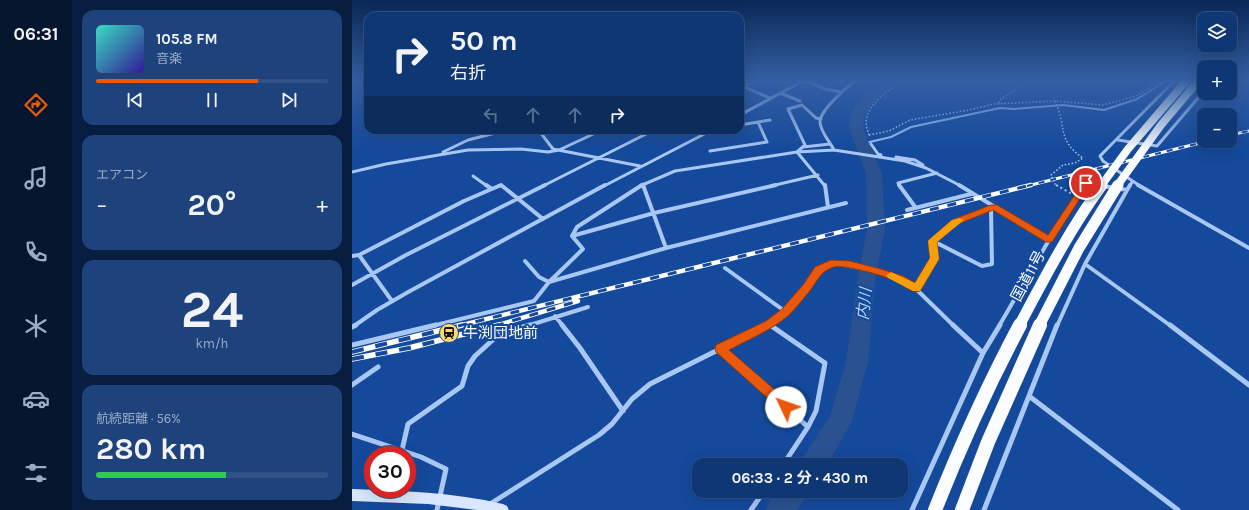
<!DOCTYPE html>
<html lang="ja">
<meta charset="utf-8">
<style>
body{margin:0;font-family:Karla,"Noto Sans JP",sans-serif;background:#1d427c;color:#f1f3f6;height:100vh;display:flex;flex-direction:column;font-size:15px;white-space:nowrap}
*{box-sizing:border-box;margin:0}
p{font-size:13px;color:#9bacc5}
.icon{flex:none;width:22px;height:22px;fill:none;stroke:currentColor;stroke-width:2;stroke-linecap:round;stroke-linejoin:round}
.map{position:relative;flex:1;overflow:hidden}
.panel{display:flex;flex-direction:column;gap:10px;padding:10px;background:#081e40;width:280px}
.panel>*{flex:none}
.guide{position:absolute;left:12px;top:12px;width:380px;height:122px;border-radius:12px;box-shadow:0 4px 16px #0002,0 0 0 1px #2f5186;background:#0f3774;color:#f1f3f6;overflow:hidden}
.controls{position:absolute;left:845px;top:12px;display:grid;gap:8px}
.controls a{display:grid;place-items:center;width:40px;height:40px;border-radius:8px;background:#0f3774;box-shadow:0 4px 16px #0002,0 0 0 1px #2f5186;font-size:20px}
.speed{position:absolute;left:12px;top:446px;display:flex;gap:8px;font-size:20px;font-weight:700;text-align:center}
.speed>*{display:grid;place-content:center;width:52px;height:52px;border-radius:50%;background:#0f3774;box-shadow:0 4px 16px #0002,0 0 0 1px #2f5186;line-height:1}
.speed .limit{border:6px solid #d22;background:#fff;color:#111}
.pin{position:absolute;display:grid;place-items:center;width:34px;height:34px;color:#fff;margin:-17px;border:2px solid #fff;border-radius:50%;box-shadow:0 1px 4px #0007}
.me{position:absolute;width:44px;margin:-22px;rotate:312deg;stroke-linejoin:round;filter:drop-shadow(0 0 3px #0008)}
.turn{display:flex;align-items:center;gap:14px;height:84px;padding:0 20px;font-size:18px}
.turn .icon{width:52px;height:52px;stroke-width:2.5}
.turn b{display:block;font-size:28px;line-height:34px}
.lanes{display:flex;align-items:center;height:38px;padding:0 20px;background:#0003;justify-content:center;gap:20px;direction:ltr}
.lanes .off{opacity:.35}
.big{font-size:30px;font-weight:700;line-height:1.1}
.panel .tile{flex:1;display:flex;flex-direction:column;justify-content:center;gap:6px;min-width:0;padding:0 14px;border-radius:12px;background:#1d427c}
.panel .dial{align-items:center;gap:0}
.dial b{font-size:52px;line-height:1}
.song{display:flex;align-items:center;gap:12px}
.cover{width:48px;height:48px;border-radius:6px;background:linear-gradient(135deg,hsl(170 70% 55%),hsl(250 70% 35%))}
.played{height:4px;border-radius:2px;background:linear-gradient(90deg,#ea580c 70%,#2f5186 70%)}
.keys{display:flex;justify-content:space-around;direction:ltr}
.heat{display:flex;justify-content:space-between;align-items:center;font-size:22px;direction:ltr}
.charge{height:6px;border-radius:3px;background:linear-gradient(90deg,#34c759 56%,#2f5186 0)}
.trip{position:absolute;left:340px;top:458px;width:216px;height:40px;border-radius:12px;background:#0f3774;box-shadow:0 4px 16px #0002,0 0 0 1px #2f5186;font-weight:700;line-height:40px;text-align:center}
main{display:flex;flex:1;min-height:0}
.tab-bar{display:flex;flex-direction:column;width:72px;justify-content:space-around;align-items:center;background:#06162e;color:#9bacc5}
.tab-bar .icon{width:28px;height:28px}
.tab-bar .on{color:#ea580c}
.tab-bar b{font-size:18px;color:#f1f3f6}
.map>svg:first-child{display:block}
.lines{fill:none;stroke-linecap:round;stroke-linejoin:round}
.stream{stroke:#9bc1f6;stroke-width:2}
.river{fill:#2a528f;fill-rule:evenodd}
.path-far1{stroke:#a9c7f3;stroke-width:1.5;stroke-dasharray:1.5 2;stroke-linecap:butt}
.path{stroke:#a9c7f3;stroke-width:2;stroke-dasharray:2 3;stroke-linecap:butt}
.minor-far2{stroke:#a9c7f3;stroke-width:3}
.minor-far1{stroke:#a9c7f3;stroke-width:4}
.minor{stroke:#a9c7f3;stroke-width:5}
.secondary{fill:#d8e7fd;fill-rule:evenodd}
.rail-far2-casing{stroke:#fff;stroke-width:3}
.rail-far1-casing{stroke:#fff;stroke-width:4.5}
.rail-casing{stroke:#fff;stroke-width:5.5}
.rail-far2{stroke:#14499b;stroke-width:2;stroke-dasharray:6;stroke-linecap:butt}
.rail-far1{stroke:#14499b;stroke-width:3;stroke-dasharray:9;stroke-linecap:butt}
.rail{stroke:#14499b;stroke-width:4;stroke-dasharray:12;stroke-linecap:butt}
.trunk-bridge-far2{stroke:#fafcff;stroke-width:8}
.trunk-bridge-far1{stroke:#fafcff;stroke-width:11}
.trunk-bridge{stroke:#fafcff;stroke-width:14}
.route{fill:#ea580c;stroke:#983908}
.slow{fill:#f59e0b}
.labels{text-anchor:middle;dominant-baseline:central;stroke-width:4;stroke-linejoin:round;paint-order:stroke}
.street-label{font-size:15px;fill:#fff;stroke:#14499b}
.poi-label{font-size:15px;fill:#fff;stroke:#14499b;text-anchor:start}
.water-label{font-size:16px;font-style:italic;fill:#b5d2fa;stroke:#14499b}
</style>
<main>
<nav class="tab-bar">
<b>06:31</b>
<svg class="icon on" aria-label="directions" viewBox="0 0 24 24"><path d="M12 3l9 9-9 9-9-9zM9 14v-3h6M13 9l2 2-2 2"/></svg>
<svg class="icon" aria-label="music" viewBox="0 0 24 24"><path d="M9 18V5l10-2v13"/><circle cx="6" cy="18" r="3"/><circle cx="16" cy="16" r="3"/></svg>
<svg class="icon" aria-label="phone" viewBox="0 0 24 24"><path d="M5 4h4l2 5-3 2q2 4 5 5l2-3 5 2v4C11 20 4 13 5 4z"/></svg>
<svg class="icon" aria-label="climate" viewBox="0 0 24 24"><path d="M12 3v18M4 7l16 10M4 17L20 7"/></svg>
<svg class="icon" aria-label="car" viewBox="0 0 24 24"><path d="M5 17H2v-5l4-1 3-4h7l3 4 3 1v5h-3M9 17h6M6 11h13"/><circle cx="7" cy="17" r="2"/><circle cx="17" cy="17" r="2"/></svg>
<svg class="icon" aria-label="filters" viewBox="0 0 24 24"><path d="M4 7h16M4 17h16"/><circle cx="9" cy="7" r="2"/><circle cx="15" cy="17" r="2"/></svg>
</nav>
<section class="panel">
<div class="tile">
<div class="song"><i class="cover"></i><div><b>105.8 FM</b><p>音楽</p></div></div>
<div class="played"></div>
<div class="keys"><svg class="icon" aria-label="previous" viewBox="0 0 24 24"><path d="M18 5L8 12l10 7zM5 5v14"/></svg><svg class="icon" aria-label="pause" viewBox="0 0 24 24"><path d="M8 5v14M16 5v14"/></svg><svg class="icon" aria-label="next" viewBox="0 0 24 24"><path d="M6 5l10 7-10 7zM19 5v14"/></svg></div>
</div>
<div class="tile"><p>エアコン</p>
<div class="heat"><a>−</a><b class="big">20°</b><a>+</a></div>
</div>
<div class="tile dial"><b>24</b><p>km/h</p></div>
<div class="tile"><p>航続距離 · 56%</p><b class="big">280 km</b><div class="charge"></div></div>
</section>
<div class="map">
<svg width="897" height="510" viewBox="0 0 897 510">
<rect width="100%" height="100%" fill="#14499b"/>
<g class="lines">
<path class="stream" d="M 509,144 L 539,137 L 559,127 L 648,108 L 662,109 L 711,105 L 752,110 L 785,99 L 816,80 L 852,86"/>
<path class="river" d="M 533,80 L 546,80 L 521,103 L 512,116 L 511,129 L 530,173 L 533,229 L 523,282 L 516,362 L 500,421 L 475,465 L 448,465 L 452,456 L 478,416 L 494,362 L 505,282 L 515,229 L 514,173 L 497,129 L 498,116 L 512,97 Z
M 426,491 L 456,491 L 452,500 L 445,510 L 414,510 L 418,500 Z"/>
<path class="path-far1" d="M 703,101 C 715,125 704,140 731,158 L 723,163 L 711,165 L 699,175 L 703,184 L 706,186
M 647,103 L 648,100 L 678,80
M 517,135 L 537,131 L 558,120 L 617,110 L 642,104 L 703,101 L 751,105 L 784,96 L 811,80
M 517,135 C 516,131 514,127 514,122 C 515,104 538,89 552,80"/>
<path class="path" d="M 704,185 L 720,194"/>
<path class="minor-far2" d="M 452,80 L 473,89 L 489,92
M 460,84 L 465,80
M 388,85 L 418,98
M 388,88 L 406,80
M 428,93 L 448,101
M 388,115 L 453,80
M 469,119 L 464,118 L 450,105 L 436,109 L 453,145 L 445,152 L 473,186
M 388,125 L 418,120
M 183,130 L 184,132 L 188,132 L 201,149 L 288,166
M 343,130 L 351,134
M 766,140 L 805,146 L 852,91
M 519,144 L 526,154 L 529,155
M 451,147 L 478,144
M 482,150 C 478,142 468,131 468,122 C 468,110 495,87 504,80
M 358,151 L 415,142 L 406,122
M 91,152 L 116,140 L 155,130
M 544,157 L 563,160 L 571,165
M 0,172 L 34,164 L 116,150 L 169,149 L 196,152 L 207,150 L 250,130
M 121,176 L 135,186
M 291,184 L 292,186
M 147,186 L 150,186
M 191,186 L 302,130
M 252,186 L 360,130
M 288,186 L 323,171 L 445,152 L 482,150 L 553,161 L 574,168 L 609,186
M 419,186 L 466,175
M 548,186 L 546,183 L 585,173
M 733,186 L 735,183 L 751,186
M 778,186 L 780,182
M 788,186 L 751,161 L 748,156 L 823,80"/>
<path class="minor-far1" d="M 134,185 L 140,189
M 291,185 L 314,248
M 473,185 L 476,207
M 547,185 L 564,208
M 607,185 L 697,240
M 745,185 L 775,190
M 786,185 L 897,248
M 555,210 L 619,194
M 220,236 L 302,213 L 424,185
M 581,241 L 630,266 L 640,264 L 639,209
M 0,256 L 7,255
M 173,261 L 187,277 L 197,282 L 314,248 L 494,203
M 733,264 L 819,326
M 373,268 L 434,312
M 0,285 L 54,255 L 193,185
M 564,289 L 583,259 L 581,241 L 603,222 L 642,207
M 40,301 L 7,255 L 112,201 L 149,185 L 191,219
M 203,316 L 211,326
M 417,324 L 419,326
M 2,326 L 25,310 L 58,291 L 253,185
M 80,326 L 182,301 L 197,282 L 231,249 L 220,236 L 225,227 L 290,185
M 175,326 L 236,307
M 414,326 L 434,312 L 455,287 L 466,270 L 482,263 L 529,272 L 547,279 L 564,289 L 602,326
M 647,326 L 697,240 L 734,185
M 705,326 L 733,264 L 778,185"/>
<path class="minor" d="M 210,325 L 228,348 L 271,411
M 418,325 L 473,363 L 464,411 L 456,427 L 431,465
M 601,325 L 631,353
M 818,325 L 897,385
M 0,327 L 4,325
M 0,345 L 84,325
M 368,349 L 456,427
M 0,385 L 26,367
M 677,396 L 826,510
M 0,434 L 69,457 L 94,469 L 85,510
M 50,450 L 56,424 L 110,386 L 116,366 L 123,356 L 144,337 L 154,332 L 178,325
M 138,504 L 247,435 L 260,424 L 280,399 L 298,384 L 416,325
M 399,510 L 412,491
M 560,510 L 631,353 L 648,325
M 632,510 L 705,325"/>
<path class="secondary" d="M 0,489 C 51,491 101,492 151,504 L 155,506 L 157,510 L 125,510 L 76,504 L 0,501 Z"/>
<defs>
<path id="rail-far2" d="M 878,135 L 897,131
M 675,186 L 856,141"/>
<path id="rail-far1" d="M 106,326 L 679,185
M 143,326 L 226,301"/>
<path id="rail" d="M 0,352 L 110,325
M 0,359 L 57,348 L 147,325"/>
</defs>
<use href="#rail-far2" class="rail-far2-casing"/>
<use href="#rail-far1" class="rail-far1-casing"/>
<use href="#rail" class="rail-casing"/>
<use href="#rail-far2" class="rail-far2"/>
<use href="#rail-far1" class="rail-far1"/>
<use href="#rail" class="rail"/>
<path class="trunk-bridge-far2" d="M 749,186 L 776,149 L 835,80
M 765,186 L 809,125 L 847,80"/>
<path class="trunk-bridge-far1" d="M 667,326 C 693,277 718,229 750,185
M 687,326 L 727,248 L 766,185"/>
<path class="trunk-bridge" d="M 583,510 C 608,447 636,385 668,325
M 610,510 L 636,442 L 688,325"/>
</g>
<linearGradient id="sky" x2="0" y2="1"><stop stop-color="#0b2855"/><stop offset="0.53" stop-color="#345fa4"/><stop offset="1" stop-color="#345fa4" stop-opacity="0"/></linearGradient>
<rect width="897" height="151" fill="url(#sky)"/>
<path class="route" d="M 734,180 L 738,183 L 700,242 L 694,242 L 641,210 L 606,224 L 585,242 L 587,259 L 568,291 C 559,294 551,284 544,281 C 533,276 492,264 482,267 C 468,271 465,282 457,292 C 451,299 444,308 437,315 C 420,330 397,339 377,350 L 438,403 L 440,407 L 438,411 L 434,413 L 430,411 L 364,352 L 363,349 L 364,345 L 414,321 L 430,309 L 451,285 L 463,267 L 479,260 L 498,261 L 529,269 L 551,276 L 563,283 L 578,258 L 576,241 L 578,239 L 600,220 L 639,205 L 645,205 L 696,235 L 732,181 Z"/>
<path class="slow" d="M 608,218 L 612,220 L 585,242 L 587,259 L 568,291 L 561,291 L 536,278 L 534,276 L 539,272 L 563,283 L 578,258 L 576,241 L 578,239 L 600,220 Z"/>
<defs>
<symbol id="station-disc" viewBox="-11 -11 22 22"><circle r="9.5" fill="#ffda6b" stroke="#14499b"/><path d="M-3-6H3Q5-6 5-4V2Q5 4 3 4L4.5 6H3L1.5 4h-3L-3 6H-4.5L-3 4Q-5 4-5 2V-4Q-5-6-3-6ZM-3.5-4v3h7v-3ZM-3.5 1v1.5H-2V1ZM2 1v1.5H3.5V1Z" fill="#111"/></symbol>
</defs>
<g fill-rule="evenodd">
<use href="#station-disc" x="86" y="322" width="22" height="22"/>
</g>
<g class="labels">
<g class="street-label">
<text transform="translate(676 276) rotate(-62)">国道11号</text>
</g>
<g class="poi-label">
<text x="111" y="333">牛渕団地前</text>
</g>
<g class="water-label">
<text transform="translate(512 304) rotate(-84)">内川</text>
</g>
</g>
</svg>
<div class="controls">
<a><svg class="icon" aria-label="layers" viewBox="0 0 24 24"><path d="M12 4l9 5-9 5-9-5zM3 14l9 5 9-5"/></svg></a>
<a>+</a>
<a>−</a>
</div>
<div class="speed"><div class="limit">30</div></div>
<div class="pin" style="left:734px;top:183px;background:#d93025"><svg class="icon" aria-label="arrive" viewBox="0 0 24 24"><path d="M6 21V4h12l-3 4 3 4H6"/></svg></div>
<svg class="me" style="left:434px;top:407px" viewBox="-20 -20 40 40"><circle r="19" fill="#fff"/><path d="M0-13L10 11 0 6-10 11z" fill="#ea580c"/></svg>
<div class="trip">06:33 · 2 分 · 430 m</div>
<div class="guide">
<div class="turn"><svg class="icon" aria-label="right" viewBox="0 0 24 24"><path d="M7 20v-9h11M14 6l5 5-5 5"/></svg><div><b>50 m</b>右折</div></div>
<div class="lanes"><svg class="icon off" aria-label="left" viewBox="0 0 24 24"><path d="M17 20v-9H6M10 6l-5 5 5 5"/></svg><svg class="icon off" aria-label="ahead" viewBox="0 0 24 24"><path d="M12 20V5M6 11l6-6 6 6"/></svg><svg class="icon off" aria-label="ahead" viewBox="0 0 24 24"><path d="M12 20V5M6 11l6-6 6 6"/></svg><svg class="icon" aria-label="right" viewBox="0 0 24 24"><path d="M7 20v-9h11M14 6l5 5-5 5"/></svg></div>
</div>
</div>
</main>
